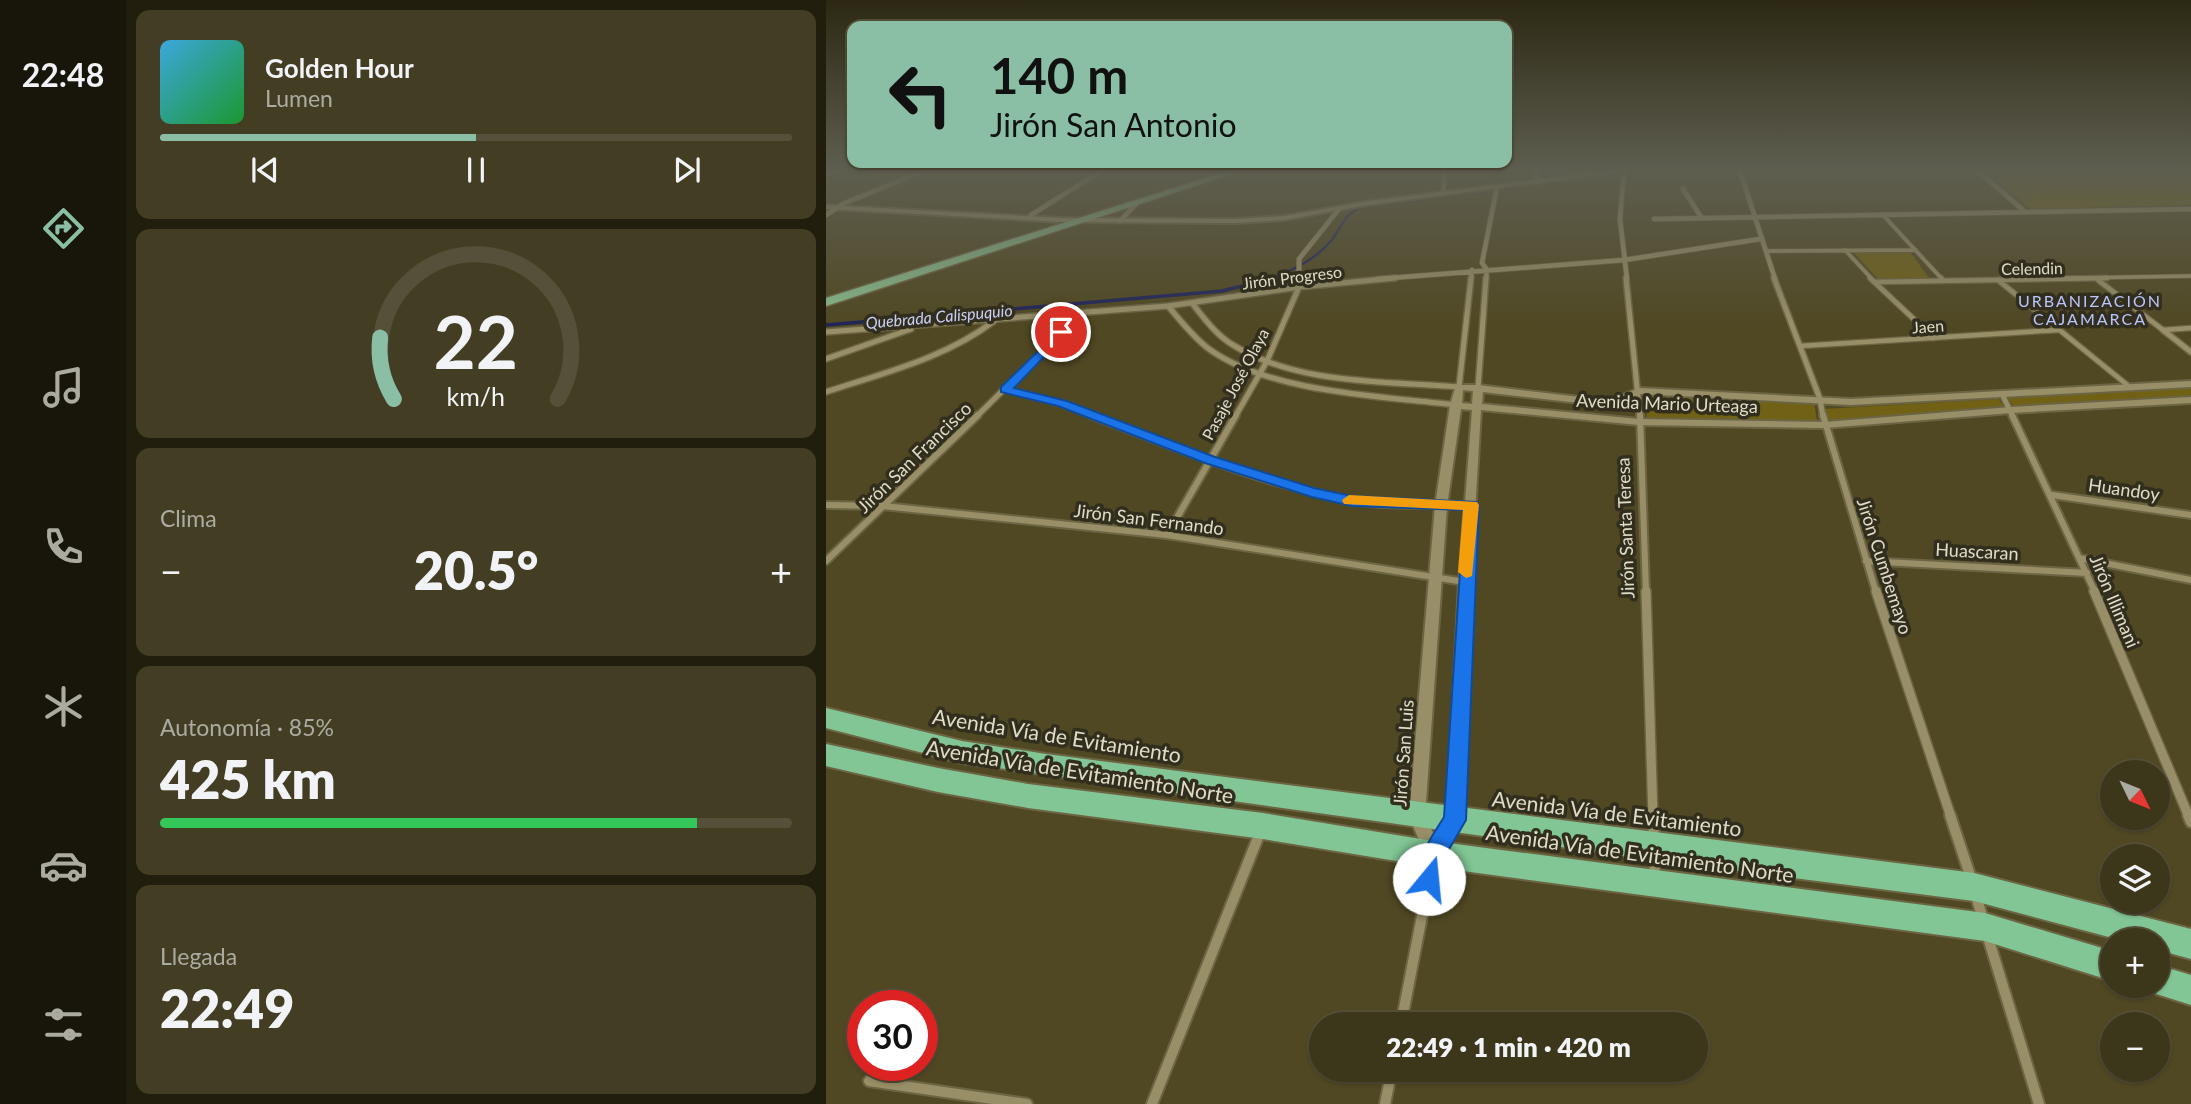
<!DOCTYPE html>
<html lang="es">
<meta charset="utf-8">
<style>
body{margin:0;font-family:Lato,sans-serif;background:#433e23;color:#f1f3f6;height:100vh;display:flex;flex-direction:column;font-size:26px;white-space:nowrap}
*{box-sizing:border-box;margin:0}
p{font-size:23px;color:#acaba2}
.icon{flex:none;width:38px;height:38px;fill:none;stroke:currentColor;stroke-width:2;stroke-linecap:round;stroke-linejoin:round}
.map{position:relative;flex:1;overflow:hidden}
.sheet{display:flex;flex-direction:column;gap:10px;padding:10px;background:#211e0e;width:700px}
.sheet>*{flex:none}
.guide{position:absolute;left:21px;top:21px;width:665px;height:147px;border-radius:14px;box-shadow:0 2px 5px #0004,0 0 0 2px #555039;background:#8abfa5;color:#111;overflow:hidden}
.needle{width:46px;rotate:133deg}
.tools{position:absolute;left:1274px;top:760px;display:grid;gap:14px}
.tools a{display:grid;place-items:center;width:70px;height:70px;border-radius:50%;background:#3c361a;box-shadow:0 2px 5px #0004,0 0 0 2px #555039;font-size:35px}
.speed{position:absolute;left:21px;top:990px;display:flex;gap:14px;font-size:35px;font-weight:700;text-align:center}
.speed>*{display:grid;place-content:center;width:91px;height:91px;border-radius:50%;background:#3c361a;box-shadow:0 2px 5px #0004,0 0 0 2px #555039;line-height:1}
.speed .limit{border:10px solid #d22;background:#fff;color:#111}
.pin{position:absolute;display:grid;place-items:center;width:60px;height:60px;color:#fff;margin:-30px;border:4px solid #fff;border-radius:50%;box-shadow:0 2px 7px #0007}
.me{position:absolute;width:77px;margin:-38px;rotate:17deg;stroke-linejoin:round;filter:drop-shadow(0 0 5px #0008)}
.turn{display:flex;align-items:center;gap:24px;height:147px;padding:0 28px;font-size:32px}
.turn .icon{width:91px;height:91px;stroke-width:2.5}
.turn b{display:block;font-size:49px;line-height:60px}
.big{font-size:52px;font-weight:800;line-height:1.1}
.sheet .card{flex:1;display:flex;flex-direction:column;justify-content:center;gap:10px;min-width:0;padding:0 24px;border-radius:14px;background:#433e23}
.sheet .dial{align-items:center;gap:0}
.dial svg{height:182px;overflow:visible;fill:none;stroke:#555039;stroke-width:7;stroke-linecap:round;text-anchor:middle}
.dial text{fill:#f1f3f6;stroke:none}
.song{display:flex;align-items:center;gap:21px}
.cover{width:84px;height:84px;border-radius:10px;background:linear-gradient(135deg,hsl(200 70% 55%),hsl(130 70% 35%))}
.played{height:7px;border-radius:4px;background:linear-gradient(90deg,#8abfa5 50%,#555039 50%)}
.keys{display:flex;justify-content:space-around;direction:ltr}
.heat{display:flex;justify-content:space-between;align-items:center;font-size:38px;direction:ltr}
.charge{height:10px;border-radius:5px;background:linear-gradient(90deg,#34c759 85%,#555039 0)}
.trip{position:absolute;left:483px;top:1012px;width:399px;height:70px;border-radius:35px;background:#3c361a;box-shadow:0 2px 5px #0004,0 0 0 2px #555039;font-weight:800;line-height:70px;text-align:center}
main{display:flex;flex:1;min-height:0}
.tabs{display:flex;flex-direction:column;width:126px;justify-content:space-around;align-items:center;background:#18160a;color:#acaba2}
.tabs .icon{width:49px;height:49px}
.tabs .current{color:#8abfa5}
.tabs b{font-size:32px;color:#f1f3f6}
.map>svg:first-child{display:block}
.green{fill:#716114}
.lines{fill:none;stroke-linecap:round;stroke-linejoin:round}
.stream-far1{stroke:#212459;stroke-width:2.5}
.stream{stroke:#212459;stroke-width:3.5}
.pedestrian-far1-casing{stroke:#6c6544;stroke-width:5}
.pedestrian-casing{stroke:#6c6544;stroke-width:7}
.minor-far4-casing{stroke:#6c6544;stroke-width:6}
.minor-far3-casing{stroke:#6c6544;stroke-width:8}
.minor-far2-casing{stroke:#6c6544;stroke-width:10}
.minor-far1-casing{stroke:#6c6544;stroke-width:12}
.minor-casing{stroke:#6c6544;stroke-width:14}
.tertiary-casing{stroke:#6c6544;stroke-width:4}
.primary-casing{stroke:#6c6544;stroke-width:3}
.trunk-casing{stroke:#6c6544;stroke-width:4}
.pedestrian-far1{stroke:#988f68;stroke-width:3.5}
.pedestrian{stroke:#988f68;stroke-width:4.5}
.minor-far4{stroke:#988f68;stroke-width:4.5}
.minor-far3{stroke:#988f68;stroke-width:5}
.minor-far2{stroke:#988f68;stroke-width:6}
.minor-far1{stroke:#988f68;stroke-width:9}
.minor{stroke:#988f68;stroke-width:10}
.tertiary{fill:#988f68;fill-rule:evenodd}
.primary{fill:#87b889;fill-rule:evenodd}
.trunk{fill:#81c694;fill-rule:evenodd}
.route{fill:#1a73e8;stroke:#114b97;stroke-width:2}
.slow{fill:#f59e0b}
.labels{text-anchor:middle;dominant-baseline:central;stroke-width:7;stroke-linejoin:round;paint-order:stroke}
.far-street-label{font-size:16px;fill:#e0dcc7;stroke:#322e1e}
.far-neighbourhood-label{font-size:16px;letter-spacing:2px;fill:#bbc5fd;stroke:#322e1e}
.far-water-label{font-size:16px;font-style:italic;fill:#c9d0f4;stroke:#322e1e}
.street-label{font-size:18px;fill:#e0dcc7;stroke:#322e1e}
.near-street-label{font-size:21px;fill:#e0dcc7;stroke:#322e1e}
</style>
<main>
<nav class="tabs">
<b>22:48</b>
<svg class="icon current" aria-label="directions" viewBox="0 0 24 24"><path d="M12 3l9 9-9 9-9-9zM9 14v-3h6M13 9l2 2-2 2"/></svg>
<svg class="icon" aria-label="music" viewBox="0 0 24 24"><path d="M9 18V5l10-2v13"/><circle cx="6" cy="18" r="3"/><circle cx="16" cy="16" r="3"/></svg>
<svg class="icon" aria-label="phone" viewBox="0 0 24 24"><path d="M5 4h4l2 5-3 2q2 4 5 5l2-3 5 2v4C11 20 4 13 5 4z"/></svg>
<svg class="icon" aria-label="climate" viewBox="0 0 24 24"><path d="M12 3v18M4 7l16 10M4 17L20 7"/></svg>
<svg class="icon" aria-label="car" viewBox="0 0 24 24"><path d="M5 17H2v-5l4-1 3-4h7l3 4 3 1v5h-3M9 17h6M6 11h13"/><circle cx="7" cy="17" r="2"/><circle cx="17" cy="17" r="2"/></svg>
<svg class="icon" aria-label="filters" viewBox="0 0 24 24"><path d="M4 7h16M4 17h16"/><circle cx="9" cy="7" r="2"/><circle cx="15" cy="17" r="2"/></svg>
</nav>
<section class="sheet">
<div class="card">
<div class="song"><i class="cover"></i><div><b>Golden Hour</b><p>Lumen</p></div></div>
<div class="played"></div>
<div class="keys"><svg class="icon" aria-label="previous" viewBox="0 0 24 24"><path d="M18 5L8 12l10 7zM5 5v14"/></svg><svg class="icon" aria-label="pause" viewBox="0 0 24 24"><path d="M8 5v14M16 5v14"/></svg><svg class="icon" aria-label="next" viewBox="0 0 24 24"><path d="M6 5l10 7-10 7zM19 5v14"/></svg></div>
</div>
<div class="card dial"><svg viewBox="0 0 100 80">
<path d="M14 69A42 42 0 1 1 86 69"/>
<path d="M14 69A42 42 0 0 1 8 42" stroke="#8abfa5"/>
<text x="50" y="56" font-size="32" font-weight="700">22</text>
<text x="50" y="72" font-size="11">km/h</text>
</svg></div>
<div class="card"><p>Clima</p>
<div class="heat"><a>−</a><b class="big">20.5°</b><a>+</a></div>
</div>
<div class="card"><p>Autonomía · 85%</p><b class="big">425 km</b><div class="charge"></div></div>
<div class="card"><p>Llegada</p><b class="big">22:49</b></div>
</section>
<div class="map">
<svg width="1365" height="1104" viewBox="0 0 1365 1104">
<rect width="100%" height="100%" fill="#504823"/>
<path class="green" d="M 1159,171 L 1365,171 L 1365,205 L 1204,209 Z
M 1028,253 L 1085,253 L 1103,278 L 1052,279 Z
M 1365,387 L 1365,396 L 1188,407 L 1182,398 Z
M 823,391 L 988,402 L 992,427 L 820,421 Z
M 1173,399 L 1178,407 L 1004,421 L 997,409 Z"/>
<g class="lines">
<path class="stream-far1" d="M 719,175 L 742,171
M 443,279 C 466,271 489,260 505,241 C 515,228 518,215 534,207 L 697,186"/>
<path class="stream" d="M 0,325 L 396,291 L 448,278"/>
<defs>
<path id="pedestrian-far1" d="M 1056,214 L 1116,279
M 1019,250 L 1046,279
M 940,251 L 1090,250
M 1188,279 L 1365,276"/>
<path id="pedestrian" d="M 1044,278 L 1108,338
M 1115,278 L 1117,280
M 1172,280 L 1305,388
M 1272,280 L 1337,330 L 1365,328
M 1048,282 L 1281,278
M 974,346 L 1232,330"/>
<path id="minor-far4" d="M 710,171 L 712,182
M 798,171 L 794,219 L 801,279
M 914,171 L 949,279
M 1152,171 L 1197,210
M 0,174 L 9,171
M 857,189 L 875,217
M 617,193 L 619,171
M 0,215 L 19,203 L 97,171
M 205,215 L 275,171
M 828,219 L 1365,209
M 294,221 L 310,204
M 473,279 L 473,259 L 513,209
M 551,279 L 798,260 L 934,239
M 645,279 L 646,270
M 660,279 L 661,270 L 656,263 L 671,187"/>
<path id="minor-far3" d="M 800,278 L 814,417
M 948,278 L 994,399 L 997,417
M 366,303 C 378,318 390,335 407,345 C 472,385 559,381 633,387 L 645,278
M 342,306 C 355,321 367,337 383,349 C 444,393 556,396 629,405
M 1337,330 L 1365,352
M 0,332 L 342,306 L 473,287 L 569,278
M 0,359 L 85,329
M 652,388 L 660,278
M 179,389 L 236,404 L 270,417
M 0,392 C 57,373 120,358 168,321
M 1177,396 L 1187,417
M 150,417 L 254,314
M 409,417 L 441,361 L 473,287 L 473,278"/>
<path id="minor-far2" d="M 265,415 C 349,447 434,483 523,500 C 558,507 608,504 645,505
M 814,415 L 820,592
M 997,415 L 1050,592
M 1186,415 L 1269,592
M 1226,495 L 1365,515
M 0,505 L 57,506 L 341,535 L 639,582
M 341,535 L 410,415
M 1253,558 L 1365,580
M 0,561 L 152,415
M 1040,561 L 1261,573"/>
<path id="minor-far1" d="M 820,591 L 827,817
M 1050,591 L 1125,817
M 1268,591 L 1363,817"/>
<path id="minor" d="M 827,815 L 828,841
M 1124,815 L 1145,878
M 1362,815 L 1365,822
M 828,853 L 829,879
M 1149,893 L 1157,919
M 1161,934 L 1213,1104
M 575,1024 L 607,859
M 43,1081 L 201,1104
M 326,1104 L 435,830
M 559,1104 L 566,1069"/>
<path id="tertiary" d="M 783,171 L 802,171 L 542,205 L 458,220 L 410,223 L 236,222 L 0,209 L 0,205 L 236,218 L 410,219 L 458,216 L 542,201 Z
M 1365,381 L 1365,387 L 1025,405 L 814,394 L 797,402 L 771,405 L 657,392 L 656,404 L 813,419 L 999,422 L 1185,407 L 1365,397 L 1365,403 L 1185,413 L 999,428 L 813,425 L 655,410 L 645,582 L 637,820 L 614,860 L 608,863 L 601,859 L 583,816 L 609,506 L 624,405 L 630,385 L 652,385 L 771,399 L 792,397 L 813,388 L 1025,399 ZM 637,390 L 647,391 L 646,404 L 636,403 ZM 635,409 L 646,410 L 633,582 L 621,818 L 609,837 L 599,816 L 621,506 Z"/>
<path id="primary" d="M 402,171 L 415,171 L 0,306 L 0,298 Z"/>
<path id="trunk" d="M 0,708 L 136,741 L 220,754 L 1148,873 L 1365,929 L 1365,959 L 1332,950 L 1332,940 L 1294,940 L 1148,901 L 828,860 L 136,763 L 0,728 Z
M 0,744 L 112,768 L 202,784 L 437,813 L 607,841 L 1159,913 L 1286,951 L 1286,981 L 1159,941 L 607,867 L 437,839 L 202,808 L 112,792 L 0,766 Z
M 1332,965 L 1365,975 L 1365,1005 L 1321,991 L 1319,985 L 1332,985 Z"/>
</defs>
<use href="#pedestrian-far1" class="pedestrian-far1-casing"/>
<use href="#pedestrian" class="pedestrian-casing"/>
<use href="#minor-far4" class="minor-far4-casing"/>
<use href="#minor-far3" class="minor-far3-casing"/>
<use href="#minor-far2" class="minor-far2-casing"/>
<use href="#minor-far1" class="minor-far1-casing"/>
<use href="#minor" class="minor-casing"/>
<use href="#tertiary" class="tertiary-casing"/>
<use href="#primary" class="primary-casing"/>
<use href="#trunk" class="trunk-casing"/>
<use href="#pedestrian-far1" class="pedestrian-far1"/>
<use href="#pedestrian" class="pedestrian"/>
<use href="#minor-far4" class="minor-far4"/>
<use href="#minor-far3" class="minor-far3"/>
<use href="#minor-far2" class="minor-far2"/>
<use href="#minor-far1" class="minor-far1"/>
<use href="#minor" class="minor"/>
<use href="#tertiary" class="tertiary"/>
<use href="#primary" class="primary"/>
<use href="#trunk" class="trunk"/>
</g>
<linearGradient id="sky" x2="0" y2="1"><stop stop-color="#2c2813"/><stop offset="0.52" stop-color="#5e5e50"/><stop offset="1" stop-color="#5e5e50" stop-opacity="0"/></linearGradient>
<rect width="1365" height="326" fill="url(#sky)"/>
<path class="route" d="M 235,329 L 239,330 L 239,335 L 188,388 L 241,401 L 389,457 L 488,488 L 526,496 L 651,502 L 653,505 L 640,820 L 618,858 L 611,887 L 603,890 L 595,887 C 585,863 606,837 618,817 L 638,510 L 526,506 L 486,497 L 379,463 L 232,406 L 175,392 L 175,387 Z"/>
<path class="slow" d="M 523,495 L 651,502 L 653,505 L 646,576 L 640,578 L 632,572 L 637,510 L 518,504 L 516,500 Z"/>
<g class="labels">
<g class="far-street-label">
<text transform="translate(1206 268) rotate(-1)">Celendin</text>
<text transform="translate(466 277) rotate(-7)">Jirón Progreso</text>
<text transform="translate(1102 326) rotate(-4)">Jaen</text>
<text transform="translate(409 384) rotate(-62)">Pasaje José Olaya</text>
</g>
<g class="far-neighbourhood-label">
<text x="1264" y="300">URBANIZACIÓN<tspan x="1264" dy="18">CAJAMARCA</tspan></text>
</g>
<g class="far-water-label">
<text transform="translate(113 316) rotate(-5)">Quebrada Calispuquio</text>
</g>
<g class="street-label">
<text transform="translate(841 403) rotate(2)">Avenida Mario Urteaga</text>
<text transform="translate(88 457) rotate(-44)">Jirón San Francisco</text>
<text transform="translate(1298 489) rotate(8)">Huandoy</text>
<text transform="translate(323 519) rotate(7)">Jirón San Fernando</text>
<text transform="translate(799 528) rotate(-92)">Jirón Santa Teresa</text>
<text transform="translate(1151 551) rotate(3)">Huascaran</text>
<text transform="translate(1059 566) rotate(72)">Jirón Cumbemayo</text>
<text transform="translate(1289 601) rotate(67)">Jirón Illimani</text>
<text transform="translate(577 753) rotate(-86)">Jirón San Luis</text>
</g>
<g class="near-street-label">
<text transform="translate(231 735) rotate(9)">Avenida Vía de Evitamiento</text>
<text transform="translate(254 771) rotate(9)">Avenida Vía de Evitamiento Norte</text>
<text transform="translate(791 813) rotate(7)">Avenida Vía de Evitamiento</text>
<text transform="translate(814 853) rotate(8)">Avenida Vía de Evitamiento Norte</text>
</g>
</g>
</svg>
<div class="tools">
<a><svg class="needle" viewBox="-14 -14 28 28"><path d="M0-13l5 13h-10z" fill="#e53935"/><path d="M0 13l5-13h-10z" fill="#acaba2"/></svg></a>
<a><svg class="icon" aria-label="layers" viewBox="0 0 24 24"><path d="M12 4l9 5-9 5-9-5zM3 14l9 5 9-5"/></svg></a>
<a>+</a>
<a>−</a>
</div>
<div class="speed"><div class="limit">30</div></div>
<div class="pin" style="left:235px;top:332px;background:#d93025"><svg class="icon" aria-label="arrive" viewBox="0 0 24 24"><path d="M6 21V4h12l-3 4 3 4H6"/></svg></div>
<svg class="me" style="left:603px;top:879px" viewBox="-20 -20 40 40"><circle r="19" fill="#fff"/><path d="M0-13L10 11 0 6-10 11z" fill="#1a73e8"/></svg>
<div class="trip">22:49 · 1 min · 420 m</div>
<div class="guide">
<div class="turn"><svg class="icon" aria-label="left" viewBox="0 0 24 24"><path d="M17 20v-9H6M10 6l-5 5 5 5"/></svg><div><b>140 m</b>Jirón San Antonio</div></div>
</div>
</div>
</main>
